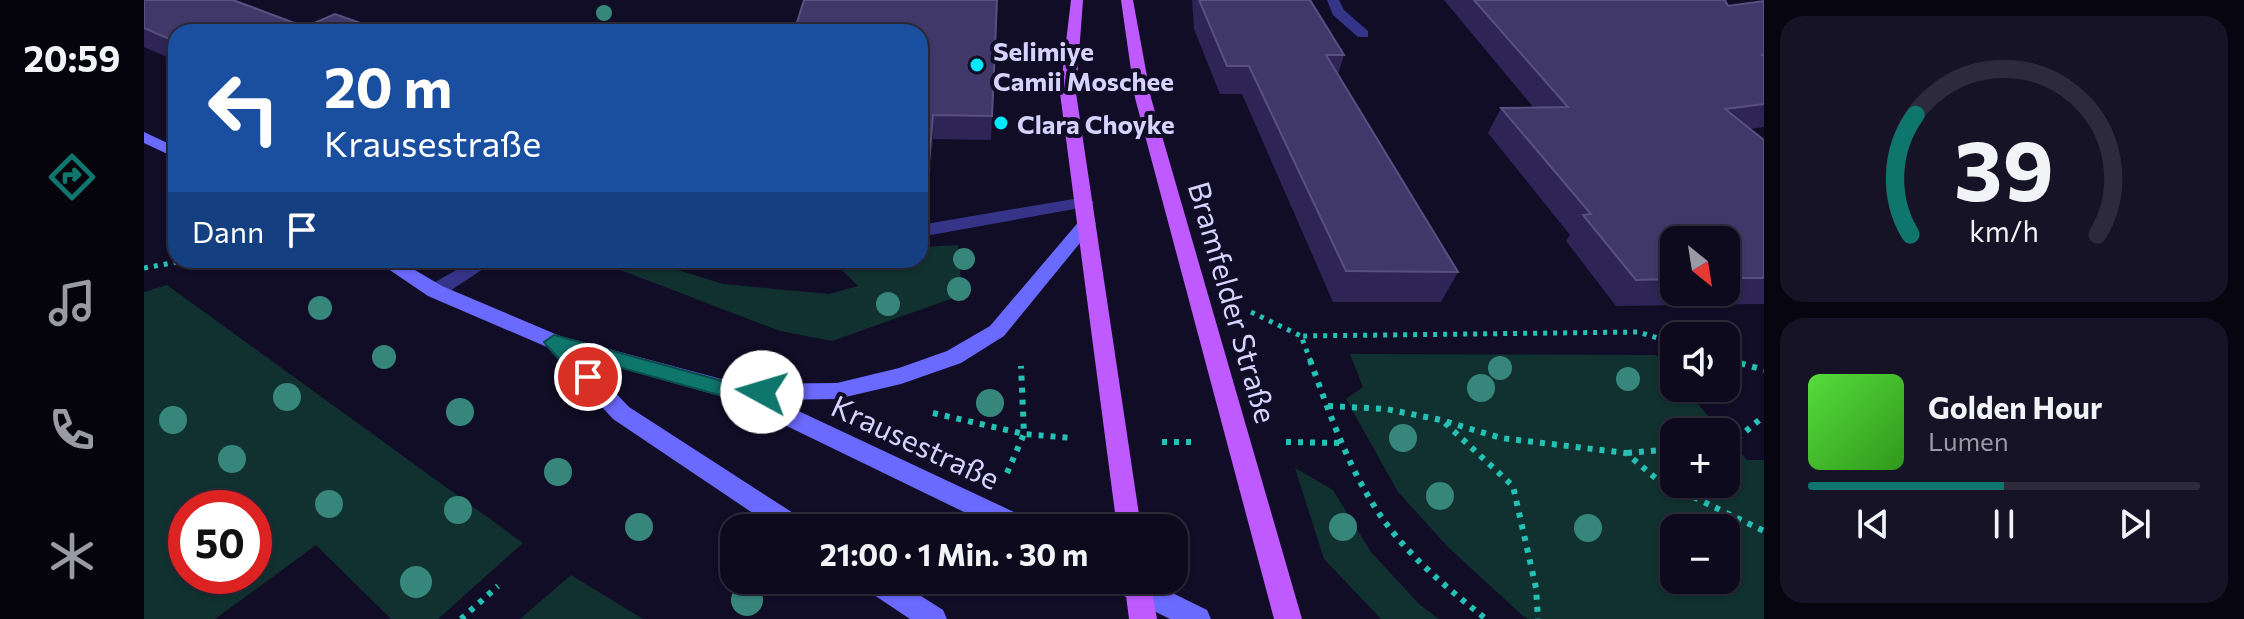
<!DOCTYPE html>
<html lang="de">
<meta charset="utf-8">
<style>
body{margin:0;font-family:Commissioner,sans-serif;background:#161326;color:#f1f3f6;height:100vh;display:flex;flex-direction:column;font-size:30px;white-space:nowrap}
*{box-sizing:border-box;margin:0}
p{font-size:26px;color:#9a9aa4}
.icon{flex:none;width:44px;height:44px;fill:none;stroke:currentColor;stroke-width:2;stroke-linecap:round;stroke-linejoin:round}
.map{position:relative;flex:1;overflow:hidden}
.panel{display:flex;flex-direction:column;gap:16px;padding:16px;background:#070610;width:480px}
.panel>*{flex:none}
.guide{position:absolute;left:24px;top:24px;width:760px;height:244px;border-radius:24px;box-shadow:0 2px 6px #0004,0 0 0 2px #2d2b3b;background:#1a4fa0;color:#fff;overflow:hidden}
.needle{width:52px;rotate:150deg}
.fabs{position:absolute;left:1516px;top:226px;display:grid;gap:16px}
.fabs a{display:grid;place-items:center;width:80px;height:80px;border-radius:16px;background:#0d0a1d;box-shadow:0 2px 6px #0004,0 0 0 2px #2d2b3b;font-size:40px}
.speed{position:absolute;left:24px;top:490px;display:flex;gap:16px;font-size:40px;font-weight:700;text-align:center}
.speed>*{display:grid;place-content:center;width:104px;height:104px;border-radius:50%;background:#0d0a1d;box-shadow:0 2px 6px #0004,0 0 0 2px #2d2b3b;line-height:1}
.speed .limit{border:12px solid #d22;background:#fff;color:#111}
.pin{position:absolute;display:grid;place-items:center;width:68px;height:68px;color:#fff;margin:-34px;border:4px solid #fff;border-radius:50%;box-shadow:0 2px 8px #0007}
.me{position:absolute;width:88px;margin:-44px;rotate:276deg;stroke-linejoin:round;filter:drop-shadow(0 0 6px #0008)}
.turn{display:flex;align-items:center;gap:28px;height:168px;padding:0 24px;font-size:36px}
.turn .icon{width:104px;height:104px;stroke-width:2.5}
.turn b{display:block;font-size:56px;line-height:68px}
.then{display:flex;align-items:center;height:76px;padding:0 24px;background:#0003;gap:16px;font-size:30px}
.panel .tile{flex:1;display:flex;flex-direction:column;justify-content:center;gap:12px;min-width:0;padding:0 28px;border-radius:24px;background:#161326}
.panel .dial{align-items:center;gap:0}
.dial svg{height:208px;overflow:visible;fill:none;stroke:#2d2b3b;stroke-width:7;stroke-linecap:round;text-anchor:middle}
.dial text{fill:#f1f3f6;stroke:none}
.song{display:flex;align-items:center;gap:24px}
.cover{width:96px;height:96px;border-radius:12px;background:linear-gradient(135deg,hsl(110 70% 55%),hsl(110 70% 35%))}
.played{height:8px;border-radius:4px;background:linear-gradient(90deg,#0f766e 50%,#2d2b3b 50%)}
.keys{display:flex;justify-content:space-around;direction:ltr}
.trip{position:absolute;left:576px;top:514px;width:468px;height:80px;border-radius:24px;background:#0d0a1d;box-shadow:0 2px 6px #0004,0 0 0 2px #2d2b3b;font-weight:700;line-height:80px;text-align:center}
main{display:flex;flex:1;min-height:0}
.dock{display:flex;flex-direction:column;width:144px;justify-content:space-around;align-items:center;background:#05040c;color:#9a9aa4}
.dock .icon{width:56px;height:56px}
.dock .selected{color:#0f766e}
.dock b{font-size:36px;color:#f1f3f6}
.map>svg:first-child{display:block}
.green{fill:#10312f;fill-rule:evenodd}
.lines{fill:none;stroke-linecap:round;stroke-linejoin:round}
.path-far1{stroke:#25c1b4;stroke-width:5;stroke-dasharray:4 6;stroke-linecap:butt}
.path{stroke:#25c1b4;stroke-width:6;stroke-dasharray:5 7;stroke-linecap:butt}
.lane{fill:#363489;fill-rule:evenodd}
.secondary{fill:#6b6aff;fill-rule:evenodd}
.primary{fill:#be5aff;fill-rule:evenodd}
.tree{fill:#36867c}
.wall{fill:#2e2556;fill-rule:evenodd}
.shaded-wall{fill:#1b143b}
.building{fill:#403868;stroke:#585080;stroke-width:2}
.route{fill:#0f766e;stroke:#0a4d48;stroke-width:2}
.poi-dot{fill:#00eafe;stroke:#110d27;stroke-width:3}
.labels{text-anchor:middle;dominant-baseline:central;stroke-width:8;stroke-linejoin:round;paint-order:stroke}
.far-poi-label{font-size:26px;font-weight:bold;fill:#d7d3ff;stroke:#110d27;text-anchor:start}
.street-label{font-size:30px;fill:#d7d3ff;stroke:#110d27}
</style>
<main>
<nav class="dock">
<b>20:59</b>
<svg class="icon selected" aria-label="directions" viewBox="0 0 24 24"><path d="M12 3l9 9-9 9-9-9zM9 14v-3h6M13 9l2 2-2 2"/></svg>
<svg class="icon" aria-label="music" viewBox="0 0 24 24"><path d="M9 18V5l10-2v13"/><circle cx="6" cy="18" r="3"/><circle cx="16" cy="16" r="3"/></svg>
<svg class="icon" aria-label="phone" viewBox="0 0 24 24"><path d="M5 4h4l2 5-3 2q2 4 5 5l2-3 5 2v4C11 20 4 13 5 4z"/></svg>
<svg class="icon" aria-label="climate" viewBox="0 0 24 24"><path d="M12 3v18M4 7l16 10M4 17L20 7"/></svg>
</nav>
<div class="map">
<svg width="1620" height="619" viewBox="0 0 1620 619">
<rect width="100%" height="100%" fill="#110d27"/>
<path class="green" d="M 814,245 L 818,295 L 688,341 L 636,331 L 453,261 L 502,260 L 579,284 L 685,294 L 714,286 L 688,260 L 776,260 L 776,247 Z
M 23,285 L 379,543 L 294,619 L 247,619 L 172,545 L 71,619 L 0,619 L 0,292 ZM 42,508 L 110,508 L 110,576 L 42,576 Z
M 1206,354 L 1512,355 L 1530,377 L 1530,388 L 1540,388 L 1578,432 L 1530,432 L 1530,484 L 1582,484 L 1582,436 L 1603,460 L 1620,460 L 1620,619 L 1384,619 L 1379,616 L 1305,548 L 1254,492 L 1202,399 L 1219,387 ZM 1530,528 L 1582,528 L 1582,580 L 1530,580 Z
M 1151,468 L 1189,490 L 1227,552 L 1275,604 L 1295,619 L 1237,619 L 1180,559 Z
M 427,575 L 499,619 L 376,619 Z"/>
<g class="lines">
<path class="path-far1" d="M 0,268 L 44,260
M 1107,312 L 1157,336
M 1582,359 L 1592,362
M 1167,362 L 1157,336 L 1494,332 L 1530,343"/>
<path class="path" d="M 1166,360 C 1187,417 1207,477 1244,526 C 1271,562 1307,591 1342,619
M 1585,360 L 1620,370
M 1184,406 L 1242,409 L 1297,420 L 1357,438 L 1482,453 L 1514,480 L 1620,531
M 789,413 L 880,434 L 928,438
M 1301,423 L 1369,486 L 1392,588 L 1394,619
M 1018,442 L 1048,442
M 1142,442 L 1197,443
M 1582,443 L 1589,442 L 1620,416
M 1483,453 L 1530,449
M 863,473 L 880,434 L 877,366
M 317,619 L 354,586"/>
<path class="lane" d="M 1183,0 L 1195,0 L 1200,10 L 1224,31 L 1224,37 L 1214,37 L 1189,15 Z
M 941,197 L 950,202 L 947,206 L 776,237 L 776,225 Z
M 330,260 L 353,260 L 298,296 L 284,296 L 281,291 L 284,286 Z"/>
<path class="secondary" d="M 0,132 L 32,147 L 32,158 L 0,143 Z
M 943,217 L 952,223 L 949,227 L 860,336 L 817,363 L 757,384 L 693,399 L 631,400 L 887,520 L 890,528 L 853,528 L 587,399 L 437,357 L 485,407 L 660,520 L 663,528 L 631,528 L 469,419 L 403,347 L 284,296 L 231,260 L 254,260 L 298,286 L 416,336 L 596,384 L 693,383 L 755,368 L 803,351 L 846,326 L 937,219 Z
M 717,580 L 752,580 L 799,610 L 803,619 L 766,619 L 721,589 Z
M 962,580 L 1002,580 L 1063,610 L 1067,619 L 1026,619 L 966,589 Z"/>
<path class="primary" d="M 927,0 L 939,0 L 932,93 L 997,528 L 973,528 L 916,93 Z
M 977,0 L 989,0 L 1007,98 L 1158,619 L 1130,619 L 991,98 Z
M 980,580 L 1006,580 L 1013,619 L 985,619 Z"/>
</g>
<g class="tree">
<circle cx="460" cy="13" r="8"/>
<circle cx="820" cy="259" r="11"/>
<circle cx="815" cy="289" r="12"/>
<circle cx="744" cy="304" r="12"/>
<circle cx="176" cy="308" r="12"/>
<circle cx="240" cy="357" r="12"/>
<circle cx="1356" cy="368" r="12"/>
<circle cx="1484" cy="379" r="12"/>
<circle cx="1337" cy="388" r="14"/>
<circle cx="143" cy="397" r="14"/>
<circle cx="846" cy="403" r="14"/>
<circle cx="316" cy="412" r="14"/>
<circle cx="29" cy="420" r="14"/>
<circle cx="1259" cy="438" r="14"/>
<circle cx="88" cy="459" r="14"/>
<circle cx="414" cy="472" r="14"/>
<circle cx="1296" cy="496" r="14"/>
<circle cx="185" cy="504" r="14"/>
<circle cx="314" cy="510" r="14"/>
<circle cx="495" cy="527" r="14"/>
<circle cx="1199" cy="527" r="14"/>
<circle cx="1444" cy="528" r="14"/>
<circle cx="272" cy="582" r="16"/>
<circle cx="603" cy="600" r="16"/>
</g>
<path class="wall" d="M 0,0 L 161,27 L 32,32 L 32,61 L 0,47 Z
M 853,0 L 847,140 L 789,139 L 785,187 L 776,187 L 776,32 Z
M 1048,0 L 1166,0 L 1200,55 L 1194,74 L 1314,272 L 1297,302 L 1189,302 L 1098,94 L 1076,94 L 1050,29 Z
M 1300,0 L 1581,0 L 1584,6 L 1620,1 L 1620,127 L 1606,129 L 1620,140 L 1620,304 L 1472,306 L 1422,241 L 1426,235 L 1344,133 L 1357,108 L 1390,108 ZM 1530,240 L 1582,240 L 1582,292 L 1530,292 Z"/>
<path class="shaded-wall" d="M 789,115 L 789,139 L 785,187 L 785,162 Z"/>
<path class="building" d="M 0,0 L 89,0 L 161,27 L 191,14 L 242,32 L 32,32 L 32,42 L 0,28 Z
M 660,0 L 853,0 L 848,116 L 789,115 L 785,162 L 776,162 L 776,32 L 650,32 Z
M 1055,0 L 1166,0 L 1200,55 L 1182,55 L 1314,272 L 1202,271 L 1105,66 L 1083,66 Z
M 1330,0 L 1581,0 L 1584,6 L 1620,1 L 1620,54 L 1618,55 L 1620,56 L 1620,104 L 1581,109 L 1620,140 L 1620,278 L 1582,278 L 1582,240 L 1530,240 L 1530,279 L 1492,280 L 1439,215 L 1447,214 L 1357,108 L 1424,107 Z"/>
<path class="route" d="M 410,335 L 593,385 L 625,387 L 628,392 L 625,397 L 593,400 L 435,356 L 453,377 L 451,382 L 437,382 L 403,346 L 400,342 Z"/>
<g class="poi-dot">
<circle cx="833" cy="65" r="8"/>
<circle cx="857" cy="123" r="8"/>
</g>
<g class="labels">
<g class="far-poi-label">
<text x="849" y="50">Selimiye<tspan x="849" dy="30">Camii Moschee</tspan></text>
<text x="873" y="123">Clara Choyke</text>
</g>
<g class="street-label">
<text transform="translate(1090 302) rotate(74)">Bramfelder Straße</text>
<text transform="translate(772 441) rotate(25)">Krausestraße</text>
</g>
</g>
</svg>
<div class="fabs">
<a><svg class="needle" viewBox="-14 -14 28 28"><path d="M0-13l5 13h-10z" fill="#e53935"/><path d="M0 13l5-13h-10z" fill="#9a9aa4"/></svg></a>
<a><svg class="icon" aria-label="sound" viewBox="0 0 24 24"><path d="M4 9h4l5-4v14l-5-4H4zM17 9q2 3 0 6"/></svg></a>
<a>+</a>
<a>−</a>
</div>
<div class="speed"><div class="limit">50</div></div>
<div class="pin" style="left:444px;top:377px;background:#d93025"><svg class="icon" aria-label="arrive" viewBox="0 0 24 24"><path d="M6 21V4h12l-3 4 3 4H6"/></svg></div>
<svg class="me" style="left:618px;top:392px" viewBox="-20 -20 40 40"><circle r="19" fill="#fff"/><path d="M0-13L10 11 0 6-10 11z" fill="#0f766e"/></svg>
<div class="trip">21:00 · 1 Min. · 30 m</div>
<div class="guide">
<div class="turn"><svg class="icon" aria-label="left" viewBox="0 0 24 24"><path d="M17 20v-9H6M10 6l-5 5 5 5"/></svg><div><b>20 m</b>Krausestraße</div></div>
<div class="then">Dann<svg class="icon" aria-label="arrive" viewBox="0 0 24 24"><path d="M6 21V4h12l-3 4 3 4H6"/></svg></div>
</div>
</div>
<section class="panel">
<div class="tile dial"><svg viewBox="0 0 100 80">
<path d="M14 69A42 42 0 1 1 86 69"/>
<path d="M14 69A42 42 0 0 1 16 23" stroke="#0f766e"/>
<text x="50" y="56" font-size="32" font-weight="700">39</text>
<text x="50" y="72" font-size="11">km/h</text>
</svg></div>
<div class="tile">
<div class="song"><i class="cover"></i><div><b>Golden Hour</b><p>Lumen</p></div></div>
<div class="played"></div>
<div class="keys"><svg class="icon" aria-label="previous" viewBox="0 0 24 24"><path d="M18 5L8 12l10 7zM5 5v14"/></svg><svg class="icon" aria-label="pause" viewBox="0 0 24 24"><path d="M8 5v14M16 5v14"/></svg><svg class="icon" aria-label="next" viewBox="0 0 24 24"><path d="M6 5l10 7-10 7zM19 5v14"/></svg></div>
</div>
</section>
</main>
